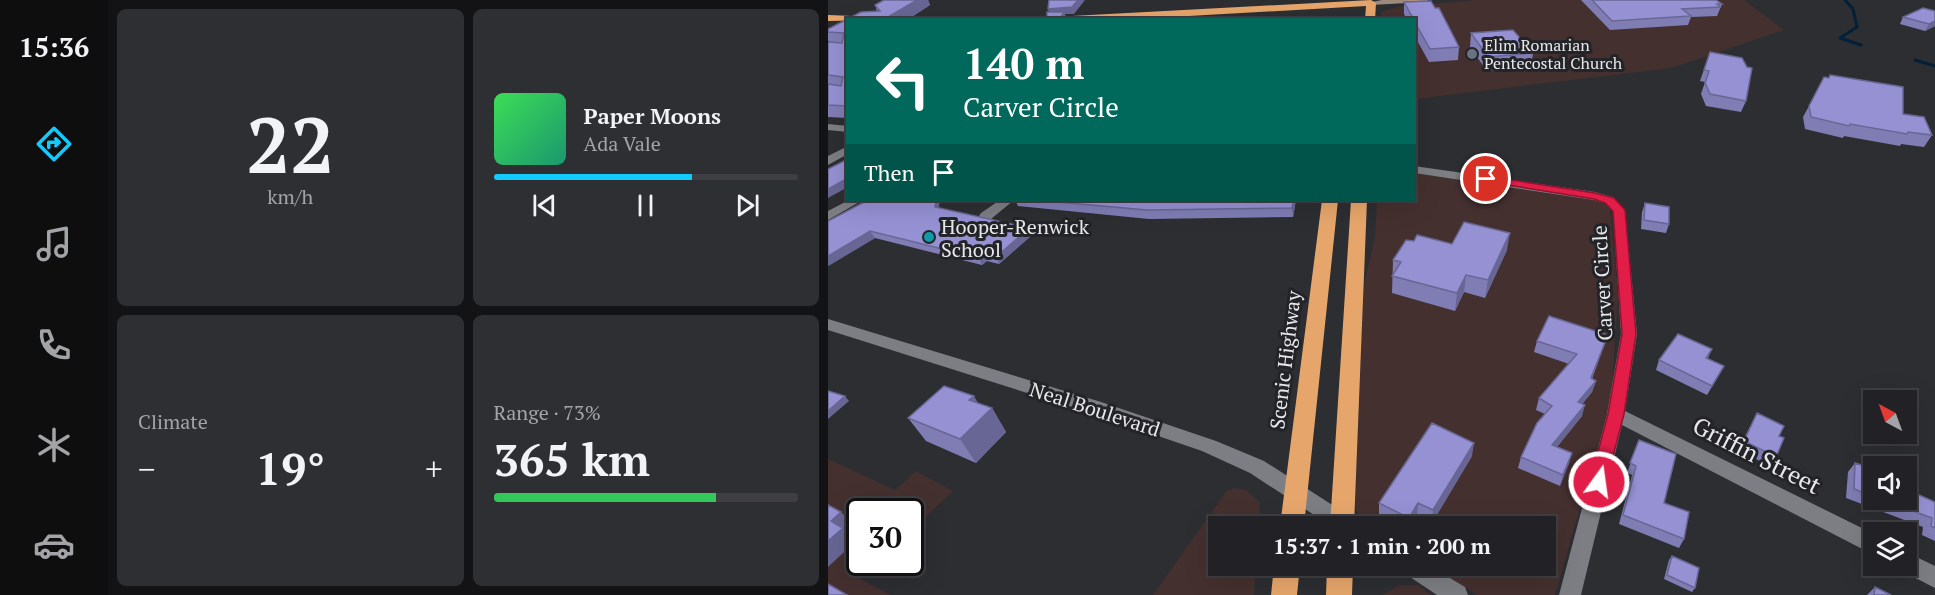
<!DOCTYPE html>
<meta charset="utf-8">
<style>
body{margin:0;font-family:"PT Serif",serif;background:#2e2f32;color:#f1f3f6;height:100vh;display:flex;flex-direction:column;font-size:22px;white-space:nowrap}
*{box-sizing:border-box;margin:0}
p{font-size:20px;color:#a2a4a7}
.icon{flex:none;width:33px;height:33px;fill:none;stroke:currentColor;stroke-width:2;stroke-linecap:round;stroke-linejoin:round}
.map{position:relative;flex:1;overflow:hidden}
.side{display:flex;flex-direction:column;gap:9px;padding:9px;background:#131315;width:720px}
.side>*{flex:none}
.top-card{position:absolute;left:18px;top:18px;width:570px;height:183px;border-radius:0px;box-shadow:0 6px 24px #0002,0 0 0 2px #3f3f43;background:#00695c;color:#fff;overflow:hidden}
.needle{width:39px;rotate:319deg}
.tools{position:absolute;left:1035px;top:390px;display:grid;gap:12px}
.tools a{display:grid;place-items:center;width:54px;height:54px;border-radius:0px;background:#222226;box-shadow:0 6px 24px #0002,0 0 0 2px #3f3f43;font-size:30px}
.speed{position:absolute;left:18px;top:498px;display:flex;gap:12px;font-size:30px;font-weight:700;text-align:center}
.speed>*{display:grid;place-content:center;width:78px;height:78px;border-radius:50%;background:#222226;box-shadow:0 6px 24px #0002,0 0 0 2px #3f3f43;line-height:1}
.speed .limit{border:3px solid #111;border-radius:9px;background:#fff;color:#111}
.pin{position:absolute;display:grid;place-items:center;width:51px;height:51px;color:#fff;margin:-26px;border:3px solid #fff;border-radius:50%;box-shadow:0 2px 6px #0007}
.me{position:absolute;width:66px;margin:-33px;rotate:14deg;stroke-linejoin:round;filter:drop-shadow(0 0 4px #0008)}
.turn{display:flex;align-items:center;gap:21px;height:126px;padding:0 18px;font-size:27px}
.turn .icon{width:78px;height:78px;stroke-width:2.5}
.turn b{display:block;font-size:42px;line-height:51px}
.then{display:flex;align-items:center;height:57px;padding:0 18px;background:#0003;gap:12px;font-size:22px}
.big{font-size:45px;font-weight:700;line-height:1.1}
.side .widget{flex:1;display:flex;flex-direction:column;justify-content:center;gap:9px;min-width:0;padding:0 21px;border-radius:9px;background:#2e2f32}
.side .dial{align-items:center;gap:0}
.dial b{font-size:78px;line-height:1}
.song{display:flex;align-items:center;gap:18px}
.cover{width:72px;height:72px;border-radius:9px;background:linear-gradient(135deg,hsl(130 70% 55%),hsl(160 70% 35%))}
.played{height:6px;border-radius:3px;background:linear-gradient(90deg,#12cafb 65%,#3f3f43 65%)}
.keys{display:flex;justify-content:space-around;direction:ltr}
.heat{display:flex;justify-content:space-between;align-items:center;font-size:33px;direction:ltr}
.charge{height:9px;border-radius:4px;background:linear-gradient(90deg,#34c759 73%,#3f3f43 0)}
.side .tiles{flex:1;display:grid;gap:9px;grid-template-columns:repeat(2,1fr)}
.trip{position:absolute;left:380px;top:516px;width:348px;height:60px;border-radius:0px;background:#222226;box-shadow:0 6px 24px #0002,0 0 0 2px #3f3f43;font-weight:700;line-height:60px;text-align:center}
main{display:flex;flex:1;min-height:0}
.tabs{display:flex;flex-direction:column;width:108px;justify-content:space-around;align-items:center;background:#0e0e0f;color:#a2a4a7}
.tabs .icon{width:42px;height:42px}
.tabs .current{color:#12cafb}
.tabs b{font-size:27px;color:#f1f3f6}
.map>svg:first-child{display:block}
.commercial{fill:#44302f}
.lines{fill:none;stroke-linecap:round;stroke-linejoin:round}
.stream{stroke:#042038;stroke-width:3}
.street{fill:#7d7e83;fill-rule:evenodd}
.secondary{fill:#9c8a7c;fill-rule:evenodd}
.primary{fill:#bc9675;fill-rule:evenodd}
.highway{fill:#e6a66b;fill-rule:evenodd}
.wall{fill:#807db5}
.shaded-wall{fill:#686694}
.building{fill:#9591d3;stroke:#686694;stroke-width:1.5}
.route{fill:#e11d48;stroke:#92132f;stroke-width:1.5}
.worship-dot{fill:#6b7280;stroke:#232428;stroke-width:2}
.culture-dot{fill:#0f9aa8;stroke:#232428;stroke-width:2}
.labels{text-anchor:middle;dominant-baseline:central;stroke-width:6;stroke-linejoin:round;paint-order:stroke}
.far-poi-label{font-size:16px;fill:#e8e8eb;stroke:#232428;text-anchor:start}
.poi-label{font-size:20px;fill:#e8e8eb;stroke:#232428;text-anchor:start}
.street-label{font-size:20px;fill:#e8e8eb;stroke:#232428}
.near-street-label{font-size:24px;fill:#e8e8eb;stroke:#232428}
</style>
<main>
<nav class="tabs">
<b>15:36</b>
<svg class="icon current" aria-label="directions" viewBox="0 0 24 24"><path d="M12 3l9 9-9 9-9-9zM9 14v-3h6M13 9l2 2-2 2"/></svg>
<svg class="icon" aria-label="music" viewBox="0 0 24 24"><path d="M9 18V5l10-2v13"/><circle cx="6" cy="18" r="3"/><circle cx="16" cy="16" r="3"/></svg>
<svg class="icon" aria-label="phone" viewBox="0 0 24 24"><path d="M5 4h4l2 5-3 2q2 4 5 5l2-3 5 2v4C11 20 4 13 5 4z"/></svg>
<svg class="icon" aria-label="climate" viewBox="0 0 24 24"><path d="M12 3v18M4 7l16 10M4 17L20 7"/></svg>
<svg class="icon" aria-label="car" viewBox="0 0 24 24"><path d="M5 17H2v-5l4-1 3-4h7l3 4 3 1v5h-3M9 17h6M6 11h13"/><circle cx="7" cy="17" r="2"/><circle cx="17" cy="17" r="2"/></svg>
</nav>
<section class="side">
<div class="tiles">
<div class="widget dial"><b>22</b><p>km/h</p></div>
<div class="widget">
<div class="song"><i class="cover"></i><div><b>Paper Moons</b><p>Ada Vale</p></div></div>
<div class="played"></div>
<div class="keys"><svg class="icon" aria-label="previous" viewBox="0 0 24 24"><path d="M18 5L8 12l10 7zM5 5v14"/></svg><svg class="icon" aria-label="pause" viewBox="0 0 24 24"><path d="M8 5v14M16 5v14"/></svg><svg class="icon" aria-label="next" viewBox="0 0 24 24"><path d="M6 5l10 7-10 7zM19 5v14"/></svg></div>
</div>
<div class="widget"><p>Climate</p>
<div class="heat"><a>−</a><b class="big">19°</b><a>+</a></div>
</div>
<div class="widget"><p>Range · 73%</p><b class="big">365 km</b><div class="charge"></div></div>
</div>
</section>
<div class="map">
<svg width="1107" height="595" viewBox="0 0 1107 595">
<rect width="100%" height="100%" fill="#2d2e32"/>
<path class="commercial" d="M 648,0 L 916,0 L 956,30 L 843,68 L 587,99 L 586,20 L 553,20 L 553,12 L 569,7 Z
M 587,173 L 761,199 L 772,201 L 782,209 L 790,296 L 783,399 L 727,595 L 649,595 L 604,566 L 717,566 L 717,526 L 545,526 L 531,518 L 527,505 L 536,284 L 547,237 L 549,200 L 586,200 Z
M 0,459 L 67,490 L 88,471 L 125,491 L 83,531 L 82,512 L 32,512 L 32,562 L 49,563 L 32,579 L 63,595 L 0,595 Z
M 406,488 L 418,490 L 432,503 L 431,526 L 390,526 L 390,566 L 428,566 L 426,595 L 325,595 L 398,492 Z
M 572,585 L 590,585 L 603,595 L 554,595 Z"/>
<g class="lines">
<path class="stream" d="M 1017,0 L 1025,9 L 1029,27 L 1012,38 L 1033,45
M 1087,60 L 1107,66"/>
<path class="street" d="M 0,124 L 20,126 L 20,132 L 0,130 Z
M 20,146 L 20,154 L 0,165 L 0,156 Z
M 586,166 L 767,192 L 785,197 L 797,210 L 809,334 L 797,411 L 1046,534 L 1046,555 L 794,425 L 753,595 L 731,595 L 779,414 L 793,334 L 785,211 L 777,203 L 766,200 L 586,173 Z
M 21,200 L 35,200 L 0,220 L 0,211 Z
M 172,200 L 186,200 L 163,219 L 153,219 L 151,216 L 153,213 Z
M 0,319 L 273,402 L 388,441 L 436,461 L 526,519 L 529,526 L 503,526 L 422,473 L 374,451 L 269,415 L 0,330 Z
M 1078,552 L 1107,566 L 1107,588 L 1070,569 L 1069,566 L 1078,566 Z
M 573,566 L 602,566 L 637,587 L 640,595 L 609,595 L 576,573 Z"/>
<path class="secondary" d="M 601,0 L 597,2 L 543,5 L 539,3 L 554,0 Z"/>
<path class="primary" d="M 579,0 L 592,0 L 588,2 Z"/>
<path class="highway" d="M 543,0 L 548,3 L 547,20 L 537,20 L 538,6 L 290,20 L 220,20 L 225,17 Z
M 0,15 L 50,17 L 55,20 L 0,21 Z
M 494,200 L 510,200 L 476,526 L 452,526 Z
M 523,200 L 539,200 L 526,526 L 502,526 Z
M 446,566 L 472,566 L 469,595 L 443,595 Z
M 499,566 L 525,566 L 524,595 L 498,595 Z"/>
</g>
<path class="wall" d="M 56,0 L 100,0 L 102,5 L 79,20 L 20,20 L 20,118 L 0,117 L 0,42 L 1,42 L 0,40 L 0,29 L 33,12 L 49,11 L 47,5 Z
M 753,0 L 888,0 L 894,4 L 889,16 L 863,17 L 860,25 L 782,30 Z
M 576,2 L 607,8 L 631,47 L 630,60 L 601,62 L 586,35 L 586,20 L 579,20 L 576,14 Z
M 1075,17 L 1107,26 L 1097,31 L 1072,24 Z
M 643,33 L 705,53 L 703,67 L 659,71 L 642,47 Z
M 882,52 L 918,101 L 913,112 L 878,106 L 873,94 L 877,82 L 872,81 Z
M 1002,75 L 1075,114 L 1104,135 L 1096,147 L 1073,144 L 1072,146 L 1016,136 L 1015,138 L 977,129 L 975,117 L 981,106 Z
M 116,200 L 157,200 L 152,203 Z
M 187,200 L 468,200 L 465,217 L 321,219 L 190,206 Z
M 64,202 L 111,208 L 201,228 L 204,235 L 171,264 L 159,261 L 154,265 L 47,238 L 0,266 Z
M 817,203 L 841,224 L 838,233 L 813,229 L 814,212 Z
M 586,241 L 624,244 L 679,250 L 657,298 L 636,292 L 627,311 L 564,293 L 565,260 Z
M 780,335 L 764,379 L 768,381 L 764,392 L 754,404 L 754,416 L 729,447 L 744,453 L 732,486 L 690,468 L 693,457 L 717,414 L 708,410 L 711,398 L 741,364 L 706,352 L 709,341 Z
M 884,349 L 880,358 L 891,375 L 879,395 L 828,370 L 831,360 Z
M 150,403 L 164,408 L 178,432 L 148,463 L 98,441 L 80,418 Z
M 929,413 L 951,436 L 948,457 L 942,466 L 910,450 Z
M 811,440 L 836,503 L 856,539 L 851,548 L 791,524 L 804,475 L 799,473 Z
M 644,456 L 604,523 L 589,516 L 583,526 L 571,526 L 551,516 L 551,503 Z
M 1027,463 L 1046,469 L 1046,500 L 1078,500 L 1082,491 L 1107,502 L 1107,541 L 1094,535 L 1095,527 L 1018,498 L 1020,472 Z
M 844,556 L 867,588 L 864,592 L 836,579 L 841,560 Z
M 1047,587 L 1063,595 L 1039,595 Z"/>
<path class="shaded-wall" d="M 89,0 L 100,0 L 102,5 L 79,20 L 55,20 Z
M 250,0 L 257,0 L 246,14 L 237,14 L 239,20 L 231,20 L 222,16 L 220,9 Z
M 1107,21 L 1107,26 L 1097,31 L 1101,24 Z
M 20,178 L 20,187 L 0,198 L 0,189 Z
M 108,200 L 112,200 L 110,214 L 107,207 Z
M 466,200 L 468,200 L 465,217 L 464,208 Z
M 201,228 L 204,235 L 171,264 L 168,257 Z
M 42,231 L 47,238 L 0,266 L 0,256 Z
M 682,233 L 679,250 L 657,298 L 660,280 Z
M 156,254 L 159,261 L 154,265 L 151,258 Z
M 638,275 L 636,292 L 627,311 L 629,293 Z
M 768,381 L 764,392 L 747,413 L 750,402 Z
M 17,396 L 21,401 L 0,419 L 0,411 Z
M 146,396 L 157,415 L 164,408 L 178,432 L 148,463 L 132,439 L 141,400 Z
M 757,405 L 754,416 L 721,456 L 724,445 Z
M 646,443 L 644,456 L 604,523 L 605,510 Z
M 744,453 L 741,464 L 732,486 L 735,475 Z
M 590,503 L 589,516 L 583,526 L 580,526 L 581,518 Z
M 13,512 L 26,525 L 18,532 L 28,541 L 0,567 L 0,541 L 3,521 Z"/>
<path class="building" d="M 56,0 L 89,0 L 55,20 L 20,20 L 20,106 L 0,105 L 0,84 L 13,86 L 15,77 L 0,75 L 0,42 L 14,43 L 16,33 L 0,32 L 0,29 L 33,12 L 52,11 L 47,5 Z
M 221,0 L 250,0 L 244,7 L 220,9 Z
M 764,0 L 888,0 L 894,4 L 889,4 L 892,7 L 854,9 L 863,16 L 784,21 Z
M 603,1 L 607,8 L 611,8 L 631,47 L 602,49 L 586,21 L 586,20 L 576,2 Z
M 1095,8 L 1107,11 L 1107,21 L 1101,24 L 1075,17 Z
M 219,12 L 236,12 L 231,20 L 219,20 Z
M 685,30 L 705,53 L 660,57 L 643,33 Z
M 882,52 L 914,58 L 919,67 L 924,68 L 918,101 L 882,94 L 877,83 L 881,71 L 876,70 Z
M 1002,75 L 1075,87 L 1075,114 L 1096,117 L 1104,135 L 1080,132 L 1079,134 L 1022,124 L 1021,126 L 983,117 L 981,106 L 996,77 L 1001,78 Z
M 20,159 L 20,178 L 0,189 L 0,169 Z
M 40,200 L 51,200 L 64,202 L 68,200 L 108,200 L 107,207 L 201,228 L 168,257 L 156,254 L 151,258 L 42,231 L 0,256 L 0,221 Z
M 207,200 L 466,200 L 464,208 L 319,210 Z
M 817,203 L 841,207 L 841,224 L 816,220 Z
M 636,222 L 682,233 L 660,280 L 638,275 L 629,293 L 564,276 L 573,262 L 565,260 L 578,240 L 586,241 L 589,235 L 624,244 Z
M 721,316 L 780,335 L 763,378 L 768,381 L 750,402 L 757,405 L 724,445 L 744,453 L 735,475 L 693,457 L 709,423 L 724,406 L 711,398 L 749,354 L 709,341 Z
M 850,334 L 884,349 L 878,358 L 896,366 L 884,386 L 831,360 Z
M 116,386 L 146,396 L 141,400 L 164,408 L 132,439 L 80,418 Z
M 0,391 L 17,396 L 0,411 Z
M 929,413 L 956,426 L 951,436 L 956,438 L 948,457 L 916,441 Z
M 604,423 L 646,443 L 605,510 L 590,503 L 581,518 L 551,503 Z
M 811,440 L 848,454 L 836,503 L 861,512 L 856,539 L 795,515 L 808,466 L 802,463 Z
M 1027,463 L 1046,469 L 1046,497 L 1026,489 Z
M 1078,481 L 1082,482 L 1082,491 L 1107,502 L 1107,528 L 1103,526 L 1104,518 L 1054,500 L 1078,500 Z
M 0,505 L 13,512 L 3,521 L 15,528 L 0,541 Z
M 844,556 L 871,568 L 867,588 L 839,575 Z
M 0,584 L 19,595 L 0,595 Z
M 1047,587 L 1063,595 L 1046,595 Z"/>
<path class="route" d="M 658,176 L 767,193 L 786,198 L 797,210 L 808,334 L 796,414 L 777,487 L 771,489 L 765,487 L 762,482 L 780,414 L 794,334 L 785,211 L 777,203 L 766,199 L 654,181 L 653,179 Z"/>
<circle class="worship-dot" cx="644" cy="54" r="6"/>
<circle class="culture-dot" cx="101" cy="237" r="6"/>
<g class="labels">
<g class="far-poi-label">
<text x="656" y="45">Elim Romarian<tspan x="656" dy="18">Pentecostal Church</tspan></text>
</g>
<g class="poi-label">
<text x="113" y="226">Hooper-Renwick<tspan x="113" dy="23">School</tspan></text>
</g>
<g class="street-label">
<text transform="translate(774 283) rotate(-93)">Carver Circle</text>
<text transform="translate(457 360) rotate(-83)">Scenic Highway</text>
<text transform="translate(267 409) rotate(18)">Neal Boulevard</text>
</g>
<g class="near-street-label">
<text transform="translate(929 455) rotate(27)">Griffin Street</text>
</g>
</g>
</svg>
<div class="tools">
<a><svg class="needle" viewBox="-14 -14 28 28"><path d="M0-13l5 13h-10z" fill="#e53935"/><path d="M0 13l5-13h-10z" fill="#a2a4a7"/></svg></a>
<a><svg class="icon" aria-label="sound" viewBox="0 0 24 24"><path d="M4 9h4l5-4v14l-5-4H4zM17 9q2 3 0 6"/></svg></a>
<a><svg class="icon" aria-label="layers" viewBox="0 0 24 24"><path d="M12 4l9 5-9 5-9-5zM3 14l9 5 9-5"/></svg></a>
</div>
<div class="speed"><div class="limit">30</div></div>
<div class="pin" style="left:658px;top:179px;background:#d93025"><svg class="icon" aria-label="arrive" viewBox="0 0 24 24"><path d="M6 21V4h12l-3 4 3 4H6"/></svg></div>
<svg class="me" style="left:771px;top:482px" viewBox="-20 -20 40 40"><circle r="17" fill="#e11d48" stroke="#fff" stroke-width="3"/><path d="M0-11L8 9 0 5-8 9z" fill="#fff"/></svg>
<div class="trip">15:37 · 1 min · 200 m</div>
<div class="top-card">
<div class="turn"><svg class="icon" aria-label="left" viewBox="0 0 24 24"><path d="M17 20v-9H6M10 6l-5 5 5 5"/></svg><div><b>140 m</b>Carver Circle</div></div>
<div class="then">Then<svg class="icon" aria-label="arrive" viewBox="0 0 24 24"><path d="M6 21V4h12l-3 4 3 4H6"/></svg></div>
</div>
</div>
</main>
